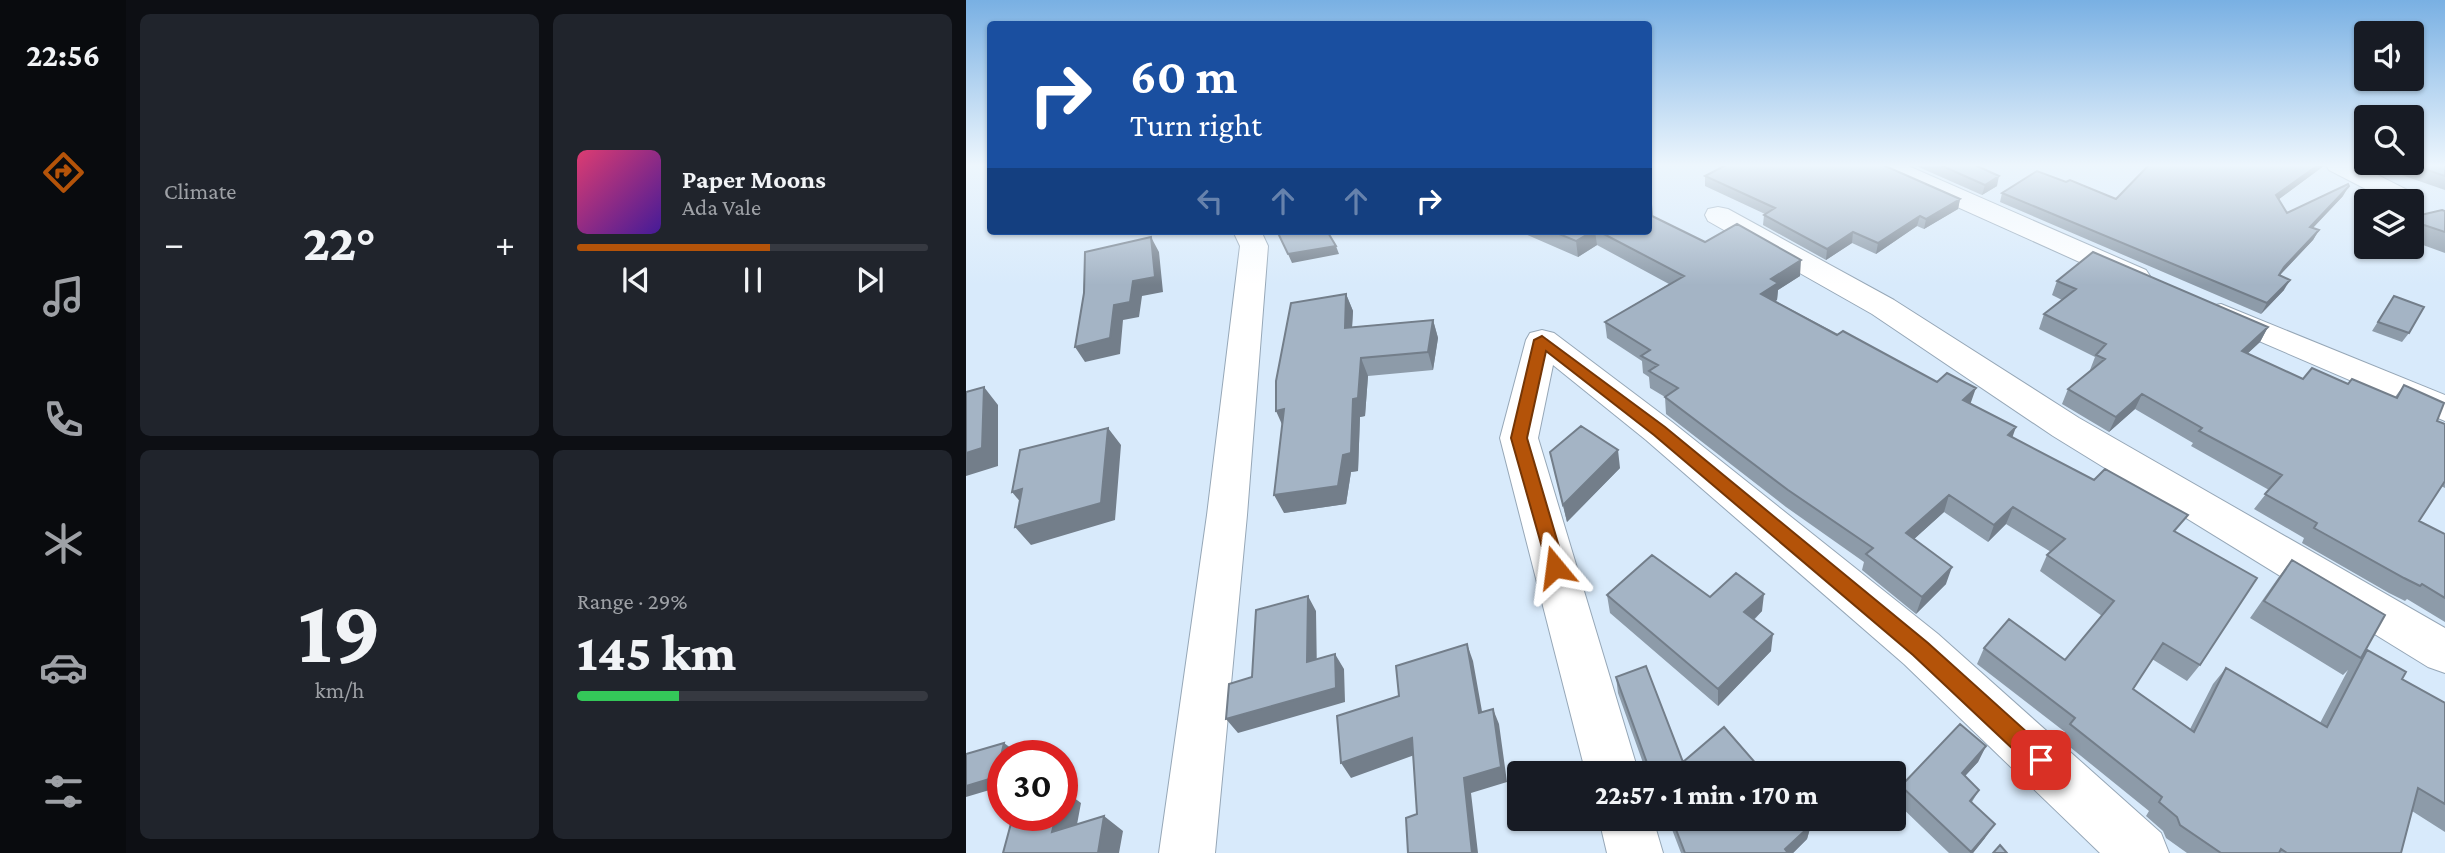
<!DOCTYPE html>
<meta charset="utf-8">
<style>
body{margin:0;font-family:"Crimson Pro",serif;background:#20242c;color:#f1f3f6;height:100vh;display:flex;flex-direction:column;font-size:26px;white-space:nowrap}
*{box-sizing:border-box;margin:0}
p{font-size:23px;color:#9ea1a6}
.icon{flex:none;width:38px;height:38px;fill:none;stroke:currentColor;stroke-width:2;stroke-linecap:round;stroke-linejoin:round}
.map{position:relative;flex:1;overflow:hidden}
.sheet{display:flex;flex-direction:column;gap:14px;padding:14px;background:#0d0f14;width:840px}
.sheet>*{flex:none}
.guide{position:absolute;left:21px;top:21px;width:665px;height:214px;border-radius:7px;box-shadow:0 2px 5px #0004;background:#1a4fa0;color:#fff;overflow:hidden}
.buttons{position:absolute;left:1388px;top:21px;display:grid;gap:14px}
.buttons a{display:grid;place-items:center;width:70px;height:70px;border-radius:7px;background:#171b24;box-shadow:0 2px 5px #0004;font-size:35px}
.speed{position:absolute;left:21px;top:740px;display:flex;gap:14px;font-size:35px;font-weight:700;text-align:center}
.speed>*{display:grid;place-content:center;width:91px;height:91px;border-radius:50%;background:#171b24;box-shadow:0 2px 5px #0004;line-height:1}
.speed .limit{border:10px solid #d22;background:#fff;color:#111}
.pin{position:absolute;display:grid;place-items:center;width:60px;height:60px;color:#fff;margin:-30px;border-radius:14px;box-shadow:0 4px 10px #0006}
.me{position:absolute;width:77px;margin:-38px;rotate:344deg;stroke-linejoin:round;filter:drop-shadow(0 0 5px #0008)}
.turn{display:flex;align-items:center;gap:24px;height:147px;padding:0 28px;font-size:32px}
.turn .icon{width:91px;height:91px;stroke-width:2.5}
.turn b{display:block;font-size:49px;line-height:60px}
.lanes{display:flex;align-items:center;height:66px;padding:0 28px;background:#0003;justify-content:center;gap:35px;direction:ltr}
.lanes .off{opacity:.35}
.big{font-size:52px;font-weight:800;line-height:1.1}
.sheet .widget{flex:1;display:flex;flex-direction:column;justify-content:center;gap:10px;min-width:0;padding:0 24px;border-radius:10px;background:#20242c}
.sheet .dial{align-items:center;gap:0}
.dial b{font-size:91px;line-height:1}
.song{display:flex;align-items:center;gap:21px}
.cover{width:84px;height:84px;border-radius:10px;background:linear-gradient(135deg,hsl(340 70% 55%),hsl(260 70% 35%))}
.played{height:7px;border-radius:4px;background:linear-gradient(90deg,#b45309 55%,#363941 55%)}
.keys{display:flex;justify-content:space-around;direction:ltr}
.heat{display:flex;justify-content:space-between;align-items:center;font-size:38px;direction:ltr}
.charge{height:10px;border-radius:5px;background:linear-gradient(90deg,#34c759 29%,#363941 0)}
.sheet .tiles{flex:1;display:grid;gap:14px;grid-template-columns:repeat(2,1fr)}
.trip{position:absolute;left:541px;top:761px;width:399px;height:70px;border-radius:7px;background:#171b24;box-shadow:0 2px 5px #0004;font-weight:800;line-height:70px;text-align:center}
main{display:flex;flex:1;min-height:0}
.dock{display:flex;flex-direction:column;width:126px;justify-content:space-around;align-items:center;background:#090b0e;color:#9ea1a6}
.dock .icon{width:49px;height:49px}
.dock .current{color:#b45309}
.dock b{font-size:32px;color:#f1f3f6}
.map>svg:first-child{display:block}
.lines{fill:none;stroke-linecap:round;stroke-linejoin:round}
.street-casing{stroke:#96a7b7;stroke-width:2}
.street{fill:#fff;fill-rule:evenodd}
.wall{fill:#8d9ba9}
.shaded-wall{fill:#737e8a}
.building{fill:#a4b4c5;stroke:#737e8a;stroke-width:2}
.route{fill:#b45309;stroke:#753606;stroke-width:2}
</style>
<main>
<nav class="dock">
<b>22:56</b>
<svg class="icon current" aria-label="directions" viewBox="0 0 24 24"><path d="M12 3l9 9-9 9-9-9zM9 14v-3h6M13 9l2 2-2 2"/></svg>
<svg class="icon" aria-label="music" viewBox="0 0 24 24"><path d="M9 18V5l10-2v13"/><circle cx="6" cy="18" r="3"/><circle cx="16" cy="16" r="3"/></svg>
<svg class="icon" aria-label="phone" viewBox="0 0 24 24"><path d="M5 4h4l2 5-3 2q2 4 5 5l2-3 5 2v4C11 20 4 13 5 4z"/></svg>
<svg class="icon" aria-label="climate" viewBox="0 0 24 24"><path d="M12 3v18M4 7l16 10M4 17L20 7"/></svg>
<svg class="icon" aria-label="car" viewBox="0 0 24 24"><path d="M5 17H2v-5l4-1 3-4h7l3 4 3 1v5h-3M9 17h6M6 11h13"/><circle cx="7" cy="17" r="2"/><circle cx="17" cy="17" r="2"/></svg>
<svg class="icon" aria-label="filters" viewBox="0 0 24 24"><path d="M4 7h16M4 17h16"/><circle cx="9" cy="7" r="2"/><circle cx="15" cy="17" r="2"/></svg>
</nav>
<section class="sheet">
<div class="tiles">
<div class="widget"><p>Climate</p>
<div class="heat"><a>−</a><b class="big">22°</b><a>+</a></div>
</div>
<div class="widget">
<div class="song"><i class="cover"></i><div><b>Paper Moons</b><p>Ada Vale</p></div></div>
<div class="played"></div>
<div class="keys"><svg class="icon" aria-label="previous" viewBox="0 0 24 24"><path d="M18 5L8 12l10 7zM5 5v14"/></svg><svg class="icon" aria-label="pause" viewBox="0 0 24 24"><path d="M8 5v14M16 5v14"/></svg><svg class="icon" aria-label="next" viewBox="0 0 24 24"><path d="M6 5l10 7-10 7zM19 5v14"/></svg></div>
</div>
<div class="widget dial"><b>19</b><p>km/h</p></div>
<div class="widget"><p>Range · 29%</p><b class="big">145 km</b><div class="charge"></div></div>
</div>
</section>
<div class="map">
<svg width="1479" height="853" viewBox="0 0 1479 853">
<rect width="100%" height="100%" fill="#d8eafb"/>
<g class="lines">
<defs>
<path id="street" d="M 906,165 L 940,165 L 1180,270 L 1184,276 L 1180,282 L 1169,285 L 1158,282 L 909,170 Z
M 1360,165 L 1392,165 L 1451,195 L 1455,201 L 1451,207 L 1446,208 L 1446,201 L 1423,201 L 1363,170 Z
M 752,207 L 762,209 L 928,300 L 1113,418 L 1479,628 L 1479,673 L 1462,667 L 1087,436 L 906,314 L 742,221 L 739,215 L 742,209 Z
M 267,231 L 295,231 L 302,246 L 281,515 L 249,853 L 193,853 L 241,515 L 274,246 Z
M 1255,304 L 1479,395 L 1479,421 L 1244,320 L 1239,313 L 1244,306 Z
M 576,330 L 588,333 L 706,422 L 972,634 L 1195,833 L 1203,853 L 1134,853 L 938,664 L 680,440 L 587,365 L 572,438 L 673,774 L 620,774 L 534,438 L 560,340 L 564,333 Z
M 633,819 L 687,819 L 697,853 L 641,853 Z"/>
</defs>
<use href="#street" class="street-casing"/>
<use href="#street" class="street"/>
</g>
<path class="wall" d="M 948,165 L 1009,165 L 1031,186 L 1016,195 Z
M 1183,165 L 1359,165 L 1313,199 L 1321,213 L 1377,196 L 1347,228 L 1353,230 L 1347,240 L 1314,275 L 1318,290 L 1295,314 L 1034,202 L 1036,193 L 1100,182 L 1150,199 Z
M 1428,165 L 1479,165 L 1479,190 L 1424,171 Z
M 739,176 L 994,199 L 992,209 L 958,229 L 951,226 L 910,254 L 886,243 L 860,260 L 797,225 L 798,215 L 799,214 L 739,186 Z
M 686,204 L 687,216 L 739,242 L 834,276 L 812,290 L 811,300 L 809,301 L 1005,404 L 1046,438 L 1210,532 L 1234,665 L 1221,681 L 1186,659 L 1167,689 L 1224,729 L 1247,684 L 1260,668 L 1354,723 L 1382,670 L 1377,675 L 1284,618 L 1312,578 L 1326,560 L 1397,654 L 1401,650 L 1436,679 L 1479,703 L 1479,832 L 1446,811 L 1435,853 L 1221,853 L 1200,838 L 1197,831 L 1180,816 L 1183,811 L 1094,739 L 1099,732 L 1011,664 L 1018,648 L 1099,660 L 1136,616 L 1074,571 L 1081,555 L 1085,552 L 1040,524 L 1022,542 L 978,512 L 948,539 L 980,584 L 950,614 L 896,570 L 898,562 L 820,507 L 700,414 L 699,397 L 684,388 L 683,377 L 677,373 L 676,361 L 641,338 L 639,322 L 703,284 L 631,245 L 612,257 L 552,231 L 682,231 Z
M 1479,211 L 1479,253 L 1446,241 L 1446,217 Z
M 1091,281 L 1302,327 L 1294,342 L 1281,354 L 1337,379 L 1382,384 L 1429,397 L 1438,385 L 1471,421 L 1479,424 L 1479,488 L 1475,486 L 1453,521 L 1479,534 L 1479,622 L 1441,599 L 1439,601 L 1423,593 L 1336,543 L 1338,538 L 1288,509 L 1303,490 L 1225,446 L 1227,443 L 1169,409 L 1143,432 L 1096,404 L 1102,389 L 1125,371 L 1124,370 L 1129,357 L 1073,329 L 1078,314 L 1096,300 L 1086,295 Z
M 380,294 L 387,311 L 386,327 L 467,320 L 472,338 L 467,370 L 402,376 L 399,416 L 394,417 L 392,471 L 385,472 L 380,504 L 318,513 Z
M 1428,296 L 1443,333 L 1436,342 L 1406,331 Z
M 584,452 L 654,468 L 601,522 L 588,469 Z
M 641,595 L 744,597 L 796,611 L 788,620 L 805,651 L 752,706 L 644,613 Z
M 650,677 L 717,762 L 799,774 L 681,774 L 652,693 Z
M 1020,746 L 1012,762 L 999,776 L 1013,790 L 1006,802 L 1019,838 L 1007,853 L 983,853 L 929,801 L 935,786 Z
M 702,819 L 839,819 L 845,825 L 841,839 L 827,853 L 715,853 Z"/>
<path class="shaded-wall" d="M 1352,165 L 1359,165 L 1305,205 L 1310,195 Z
M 1033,176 L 1031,186 L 1016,195 L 1019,185 Z
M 1383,186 L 1377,196 L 1338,237 L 1344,227 Z
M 994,199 L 992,209 L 958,229 L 960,219 Z
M 686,204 L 687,220 L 682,222 L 682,206 Z
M 954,216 L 951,226 L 910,254 L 912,243 Z
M 1353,230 L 1347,240 L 1312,277 L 1318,267 Z
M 627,231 L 629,231 L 631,245 L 612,257 L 610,241 Z
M 887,232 L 886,243 L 860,260 L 861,249 Z
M 185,237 L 193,252 L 197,292 L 176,296 L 173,317 L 157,320 L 154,354 L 119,362 L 109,347 L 148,305 L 167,281 Z
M 370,246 L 373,254 L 326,263 L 322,254 Z
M 835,260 L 834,276 L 812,290 L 811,300 L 794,310 L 795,294 L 805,279 Z
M 1324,280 L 1318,290 L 1295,314 L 1301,303 Z
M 380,294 L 387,311 L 385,345 L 379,328 Z
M 467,320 L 472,338 L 467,370 L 462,352 Z
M 1302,327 L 1294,342 L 1267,367 L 1276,351 Z
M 395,358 L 402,376 L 399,416 L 394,417 L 392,471 L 385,472 L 380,504 L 318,513 L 308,495 L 387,399 Z
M 18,387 L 32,405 L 32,466 L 0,476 L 0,453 Z
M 1010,388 L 1004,405 L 997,400 Z
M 1176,394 L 1169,409 L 1143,432 L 1150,417 Z
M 318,409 L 318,429 L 310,411 Z
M 1050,427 L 1044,444 L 1042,435 Z
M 142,428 L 155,445 L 149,520 L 65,545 L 49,527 Z
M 652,450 L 654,468 L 601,522 L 597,505 Z
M 56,489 L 61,510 L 46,492 Z
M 983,495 L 978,512 L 936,550 L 940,533 Z
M 1047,507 L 1040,524 L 1022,542 L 1028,525 Z
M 986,567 L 980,584 L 950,614 L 956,597 Z
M 798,594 L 796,611 L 777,630 L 778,612 Z
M 342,596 L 350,611 L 351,676 L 341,662 Z
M 807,634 L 805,651 L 752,706 L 752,689 Z
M 501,644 L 507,661 L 519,728 L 513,713 Z
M 369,654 L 378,669 L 379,702 L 272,733 L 260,719 Z
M 527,709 L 533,724 L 541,782 L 505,793 L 512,853 L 506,853 L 498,778 Z
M 446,738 L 454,753 L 385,778 L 375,763 Z
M 38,743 L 49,751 L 47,756 L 37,756 L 37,786 L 0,797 L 0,786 Z
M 1020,746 L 1012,762 L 988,788 L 996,773 Z
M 96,789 L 115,803 L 107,846 L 86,832 L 90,816 L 96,816 Z
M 138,816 L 157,831 L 153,853 L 132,853 Z
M 1029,824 L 1019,838 L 1007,853 L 1004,853 Z
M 845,825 L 841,839 L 827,853 L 818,853 L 819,849 Z"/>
<path class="building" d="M 760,165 L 917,165 L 994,199 L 960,219 L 954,216 L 912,243 L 887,232 L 861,249 L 798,215 L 809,208 L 739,176 Z
M 974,165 L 1009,165 L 1033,176 L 1019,185 Z
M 1183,165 L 1352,165 L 1310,195 L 1321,213 L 1382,184 L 1383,186 L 1344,227 L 1353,230 L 1318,267 L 1313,275 L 1324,280 L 1301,303 L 1036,193 L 1071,171 L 1100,182 L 1104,180 L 1150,199 Z
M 1447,165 L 1479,165 L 1479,176 Z
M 1476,210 L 1479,211 L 1479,232 L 1446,221 L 1446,217 Z
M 682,214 L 739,242 L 771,224 L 835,260 L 805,279 L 812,283 L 795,294 L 871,335 L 877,331 L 971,382 L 981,373 L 1010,388 L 997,400 L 1050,427 L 1042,435 L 1128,480 L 1139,469 L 1222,515 L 1208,531 L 1291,578 L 1234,665 L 1197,643 L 1167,689 L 1228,732 L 1260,668 L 1361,727 L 1401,650 L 1440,672 L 1436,679 L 1479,703 L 1479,804 L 1452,788 L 1435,853 L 1321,853 L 1315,849 L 1313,853 L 1255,853 L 1214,825 L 1211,817 L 1193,802 L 1196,797 L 1104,724 L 1109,718 L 1018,648 L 1043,619 L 1099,660 L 1148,601 L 1081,555 L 1099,539 L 1047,507 L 1028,525 L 983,495 L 940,533 L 986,567 L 956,597 L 900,554 L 907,548 L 822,490 L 699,397 L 712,388 L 683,371 L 692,365 L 675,356 L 684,350 L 639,322 L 718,276 L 632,231 L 682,231 Z
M 311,231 L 361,231 L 370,246 L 322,254 Z
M 586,231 L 627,231 L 610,241 Z
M 185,237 L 189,277 L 167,281 L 164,302 L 148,305 L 144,338 L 109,347 L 118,293 L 119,252 Z
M 1127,252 L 1302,327 L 1276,351 L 1337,379 L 1346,368 L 1382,384 L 1386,379 L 1431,398 L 1438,385 L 1478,403 L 1471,421 L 1479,424 L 1479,481 L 1453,521 L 1479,534 L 1479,598 L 1456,584 L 1454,586 L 1438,578 L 1348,528 L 1351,523 L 1299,494 L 1316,475 L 1233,431 L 1236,428 L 1176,394 L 1150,417 L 1102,389 L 1139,359 L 1130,355 L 1140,344 L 1078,314 L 1110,289 L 1091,281 Z
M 380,294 L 379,328 L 467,320 L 462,352 L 395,358 L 392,398 L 387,399 L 385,453 L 377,455 L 372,486 L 308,495 L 318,409 L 310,411 L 310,381 L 325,303 Z
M 1428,296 L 1458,307 L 1443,333 L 1412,322 Z
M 18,387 L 16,448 L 0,453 L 0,392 Z
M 615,426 L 652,450 L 597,505 L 584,452 Z
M 142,428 L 135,503 L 49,527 L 56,489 L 46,492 L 54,450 Z
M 686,555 L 744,597 L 770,573 L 798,594 L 778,612 L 807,634 L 752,689 L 641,595 Z
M 1326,560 L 1419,615 L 1395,658 L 1298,601 Z
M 342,596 L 341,662 L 369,654 L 370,688 L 260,719 L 263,684 L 286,677 L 290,610 Z
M 501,644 L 513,713 L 527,709 L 535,767 L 498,778 L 506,853 L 442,853 L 440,818 L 451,814 L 446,738 L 375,763 L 371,716 L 433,696 L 430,666 Z
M 680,666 L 717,762 L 758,727 L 799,774 L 685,774 L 650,677 Z
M 994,724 L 1020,746 L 996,773 L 1013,790 L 1004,801 L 1029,824 L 1005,852 L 935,786 Z
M 38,743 L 30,777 L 0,786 L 0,754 Z
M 47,816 L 90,816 L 86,832 L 138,816 L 132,853 L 37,853 Z
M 706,819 L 839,819 L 845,825 L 819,849 L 822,853 L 719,853 Z
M 1034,845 L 1041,853 L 1027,853 Z"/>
<linearGradient id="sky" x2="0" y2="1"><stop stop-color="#79b0e3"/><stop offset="0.58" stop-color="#edf6fd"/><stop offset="1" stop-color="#edf6fd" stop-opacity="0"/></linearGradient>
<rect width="1479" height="285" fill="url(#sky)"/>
<path class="route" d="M 576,336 L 699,427 L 962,643 L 1083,752 L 1086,760 L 1083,768 L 1075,772 L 1067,768 L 947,655 L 688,435 L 580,351 L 561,438 L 599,567 L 596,572 L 589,575 L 583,572 L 545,438 L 568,340 Z"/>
</svg>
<div class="buttons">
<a><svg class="icon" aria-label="sound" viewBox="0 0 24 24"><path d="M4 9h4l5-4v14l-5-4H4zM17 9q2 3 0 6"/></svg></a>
<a><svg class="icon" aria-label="search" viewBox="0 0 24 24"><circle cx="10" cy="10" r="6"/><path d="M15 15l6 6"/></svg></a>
<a><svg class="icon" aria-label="layers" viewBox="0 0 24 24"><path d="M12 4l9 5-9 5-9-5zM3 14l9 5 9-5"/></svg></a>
</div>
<div class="speed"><div class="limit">30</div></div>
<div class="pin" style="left:1075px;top:760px;background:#d93025"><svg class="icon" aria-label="arrive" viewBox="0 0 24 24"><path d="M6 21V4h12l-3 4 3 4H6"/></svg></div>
<svg class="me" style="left:589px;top:567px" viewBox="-20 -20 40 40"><path d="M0-17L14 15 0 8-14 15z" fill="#b45309" stroke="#fff" stroke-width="4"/></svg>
<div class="trip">22:57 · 1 min · 170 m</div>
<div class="guide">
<div class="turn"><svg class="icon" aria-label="right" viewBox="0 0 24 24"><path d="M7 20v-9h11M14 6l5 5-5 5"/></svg><div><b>60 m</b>Turn right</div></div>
<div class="lanes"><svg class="icon off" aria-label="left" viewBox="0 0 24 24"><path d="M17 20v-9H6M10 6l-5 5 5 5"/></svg><svg class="icon off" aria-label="ahead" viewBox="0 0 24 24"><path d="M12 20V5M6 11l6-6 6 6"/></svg><svg class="icon off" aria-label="ahead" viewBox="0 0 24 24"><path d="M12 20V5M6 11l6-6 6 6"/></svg><svg class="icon" aria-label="right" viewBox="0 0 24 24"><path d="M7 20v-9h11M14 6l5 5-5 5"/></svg></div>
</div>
</div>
</main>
